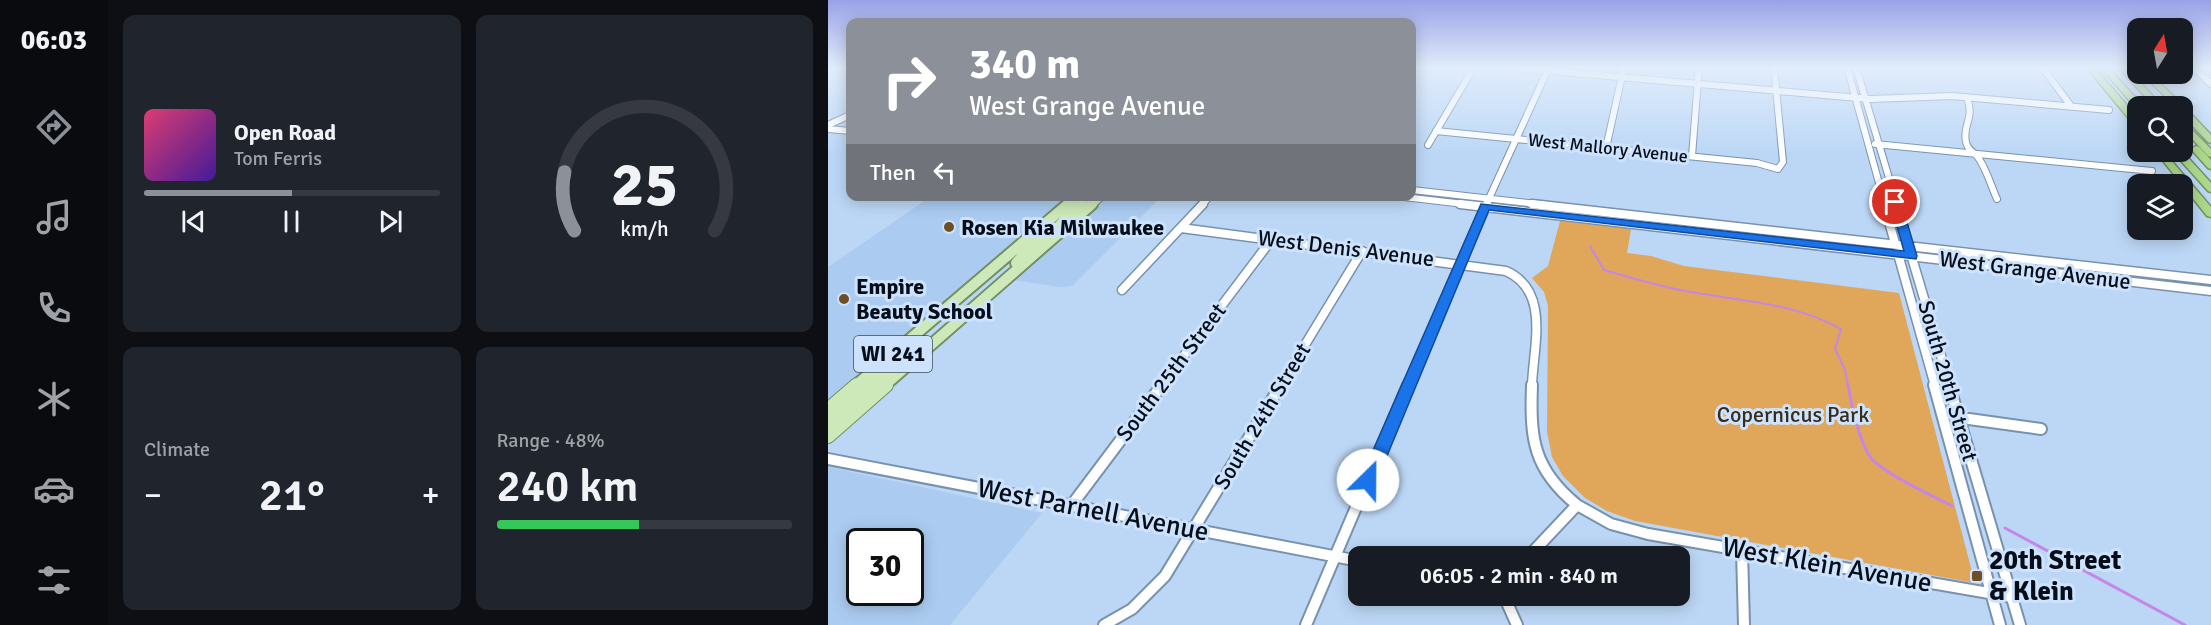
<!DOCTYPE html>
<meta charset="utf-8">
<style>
body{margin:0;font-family:Signika,sans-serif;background:#20242c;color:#f1f3f6;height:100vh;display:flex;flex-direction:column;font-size:22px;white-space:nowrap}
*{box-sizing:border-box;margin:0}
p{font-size:20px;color:#9ea1a6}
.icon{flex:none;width:33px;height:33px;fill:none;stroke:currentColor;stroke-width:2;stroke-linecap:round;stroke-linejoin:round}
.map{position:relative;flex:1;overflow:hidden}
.drawer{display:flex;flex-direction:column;gap:15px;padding:15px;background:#0d0f14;width:720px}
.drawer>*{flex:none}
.top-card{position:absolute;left:18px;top:18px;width:570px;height:183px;border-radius:12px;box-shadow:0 3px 15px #0003;background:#8c9099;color:#fff;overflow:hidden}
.needle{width:39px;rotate:11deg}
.tools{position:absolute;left:1299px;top:18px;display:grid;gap:12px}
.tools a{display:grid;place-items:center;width:66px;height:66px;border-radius:12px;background:#171b24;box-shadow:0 3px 15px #0003;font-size:30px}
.speed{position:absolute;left:18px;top:528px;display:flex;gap:12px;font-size:30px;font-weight:700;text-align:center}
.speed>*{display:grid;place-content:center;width:78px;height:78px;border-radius:50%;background:#171b24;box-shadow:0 3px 15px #0003;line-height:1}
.speed .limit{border:3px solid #111;border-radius:9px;background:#fff;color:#111}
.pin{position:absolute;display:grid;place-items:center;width:51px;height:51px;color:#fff;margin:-26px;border:3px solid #fff;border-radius:50%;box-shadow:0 2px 6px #0007}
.me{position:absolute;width:66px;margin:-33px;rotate:23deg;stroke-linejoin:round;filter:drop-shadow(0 0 4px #0008)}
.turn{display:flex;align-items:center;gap:21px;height:126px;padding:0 24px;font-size:27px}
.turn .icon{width:78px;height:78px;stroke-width:2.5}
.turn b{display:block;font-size:42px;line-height:51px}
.then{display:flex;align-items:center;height:57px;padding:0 24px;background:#0003;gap:12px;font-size:22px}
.big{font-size:45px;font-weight:600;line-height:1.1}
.drawer .card{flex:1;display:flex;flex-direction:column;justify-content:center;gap:9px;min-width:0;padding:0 21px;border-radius:12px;background:#20242c}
.drawer .dial{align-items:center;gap:0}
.dial svg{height:156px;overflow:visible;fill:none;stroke:#363941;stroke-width:7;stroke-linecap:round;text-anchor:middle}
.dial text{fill:#f1f3f6;stroke:none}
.song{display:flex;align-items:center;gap:18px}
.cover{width:72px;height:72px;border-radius:9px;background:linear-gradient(135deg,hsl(340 70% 55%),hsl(260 70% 35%))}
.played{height:6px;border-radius:3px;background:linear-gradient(90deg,#8c9099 50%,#363941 50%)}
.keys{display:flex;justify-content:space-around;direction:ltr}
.heat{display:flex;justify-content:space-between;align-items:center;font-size:33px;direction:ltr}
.charge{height:9px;border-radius:4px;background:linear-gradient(90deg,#34c759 48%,#363941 0)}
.drawer .tiles{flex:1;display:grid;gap:15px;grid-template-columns:repeat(2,1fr)}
.trip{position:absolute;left:520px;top:546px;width:342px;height:60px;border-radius:12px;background:#171b24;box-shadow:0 3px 15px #0003;font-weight:600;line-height:60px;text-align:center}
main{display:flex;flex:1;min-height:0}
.tab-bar{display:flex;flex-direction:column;width:108px;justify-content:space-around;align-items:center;background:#090b0e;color:#9ea1a6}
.tab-bar .icon{width:42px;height:42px}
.tab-bar .selected{color:#8c9099}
.tab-bar b{font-size:27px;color:#f1f3f6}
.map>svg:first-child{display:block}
.built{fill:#abcbf0;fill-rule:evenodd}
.green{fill:#e0a659}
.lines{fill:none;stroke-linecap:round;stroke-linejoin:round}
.stream-far1{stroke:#c586e8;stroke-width:2}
.stream{stroke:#c586e8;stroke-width:3}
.minor-far2-casing{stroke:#7891ae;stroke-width:8}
.minor-far1-casing{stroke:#7891ae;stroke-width:11}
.minor-casing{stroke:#7891ae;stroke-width:14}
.major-far2-casing{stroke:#729162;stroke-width:10}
.major-far1-casing{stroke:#729162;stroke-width:14}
.major-casing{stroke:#729162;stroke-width:16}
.highway-casing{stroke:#729162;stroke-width:3}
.minor-far2{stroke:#fff;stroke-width:6}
.minor-far1{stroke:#fff;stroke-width:8}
.minor{stroke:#fff;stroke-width:10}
.major-far2{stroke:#cde8b9;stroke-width:8}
.major-far1{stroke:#cde8b9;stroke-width:10}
.major{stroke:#cde8b9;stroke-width:14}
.highway{fill:#acd88a;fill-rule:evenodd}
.route{fill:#1a73e8;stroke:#114b97;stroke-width:1.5}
.poi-dot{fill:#6e4f24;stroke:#cde3fd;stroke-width:2}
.labels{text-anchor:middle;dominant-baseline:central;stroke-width:6;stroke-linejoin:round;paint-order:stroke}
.far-street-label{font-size:18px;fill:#050d18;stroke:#cde3fd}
.shield{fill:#cde3fd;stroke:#414d5d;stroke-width:1.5}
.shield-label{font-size:21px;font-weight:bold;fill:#050d18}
.poi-label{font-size:22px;font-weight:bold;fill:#050d18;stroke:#cde3fd;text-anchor:start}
.street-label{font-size:22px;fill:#050d18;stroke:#cde3fd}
.park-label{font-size:22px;fill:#3a2c1a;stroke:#cde3fd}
.near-street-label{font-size:27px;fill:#050d18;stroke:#cde3fd}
.near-poi-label{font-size:27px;font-weight:bold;fill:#050d18;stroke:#cde3fd;text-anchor:start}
</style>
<main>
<nav class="tab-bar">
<b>06:03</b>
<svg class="icon selected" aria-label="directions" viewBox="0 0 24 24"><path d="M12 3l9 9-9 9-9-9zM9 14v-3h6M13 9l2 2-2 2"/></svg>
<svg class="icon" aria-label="music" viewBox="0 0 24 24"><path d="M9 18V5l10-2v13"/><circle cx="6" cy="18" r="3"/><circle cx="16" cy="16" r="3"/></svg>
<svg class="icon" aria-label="phone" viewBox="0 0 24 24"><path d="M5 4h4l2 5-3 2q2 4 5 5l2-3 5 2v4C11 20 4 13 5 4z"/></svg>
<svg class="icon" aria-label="climate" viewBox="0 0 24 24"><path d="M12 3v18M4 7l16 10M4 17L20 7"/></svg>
<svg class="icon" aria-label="car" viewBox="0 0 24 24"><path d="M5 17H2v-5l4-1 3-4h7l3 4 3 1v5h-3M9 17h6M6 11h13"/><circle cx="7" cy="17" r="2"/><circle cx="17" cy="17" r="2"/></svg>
<svg class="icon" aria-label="filters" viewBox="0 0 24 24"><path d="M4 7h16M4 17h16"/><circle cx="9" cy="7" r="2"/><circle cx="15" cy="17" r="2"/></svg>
</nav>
<section class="drawer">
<div class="tiles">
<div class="card">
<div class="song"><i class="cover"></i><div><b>Open Road</b><p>Tom Ferris</p></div></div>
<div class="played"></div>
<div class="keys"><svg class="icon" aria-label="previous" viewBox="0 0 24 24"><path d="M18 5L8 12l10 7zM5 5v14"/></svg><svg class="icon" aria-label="pause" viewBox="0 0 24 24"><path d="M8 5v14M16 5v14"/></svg><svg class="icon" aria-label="next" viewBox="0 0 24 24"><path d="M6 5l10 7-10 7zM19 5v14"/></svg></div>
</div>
<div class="card dial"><svg viewBox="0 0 100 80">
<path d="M14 69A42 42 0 1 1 86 69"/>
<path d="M14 69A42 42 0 0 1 9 39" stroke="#8c9099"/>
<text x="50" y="56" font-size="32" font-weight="700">25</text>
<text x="50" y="72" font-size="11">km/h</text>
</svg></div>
<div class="card"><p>Climate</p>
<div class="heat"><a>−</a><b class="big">21°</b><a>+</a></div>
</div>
<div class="card"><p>Range · 48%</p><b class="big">240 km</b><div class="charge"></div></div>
</div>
</section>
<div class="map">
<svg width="1383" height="625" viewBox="0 0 1383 625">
<rect width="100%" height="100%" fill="#bcd7f6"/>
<path class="built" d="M 320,196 L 332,198 L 244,286 L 232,287 L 184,280 L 278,197 Z
M 102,197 L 244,197 L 0,402 L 0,267 Z
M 0,467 L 214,513 L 122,625 L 0,625 ZM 32,542 L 82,542 L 82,592 L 32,592 Z"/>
<path class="green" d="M 732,221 L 803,229 L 799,253 L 823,256 L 856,266 L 1071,293 L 1147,583 L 807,521 L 779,511 L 757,498 L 735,476 L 724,457 L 719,432 L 720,306 L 716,292 L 704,278 L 720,266 Z"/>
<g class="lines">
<path class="stream-far1" d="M 762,246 L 776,270 C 803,278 829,286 857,291 C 910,301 965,302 1013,329 L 1007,349 L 1017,370 L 1020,386"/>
<path class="stream" d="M 1020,385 C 1023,404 1032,445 1044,459 C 1057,474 1105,496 1124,506
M 1177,528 L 1357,625"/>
<defs>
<path id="minor-far2" d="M 675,67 L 1043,99 L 1124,96 L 1281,110
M 1019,67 L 1057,205
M 1028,67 L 1069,205
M 1214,67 L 1243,106
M 1365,67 L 1383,84
M 1139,97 C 1147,121 1134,123 1138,142 C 1140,151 1144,150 1149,156 C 1158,167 1163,186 1169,199
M 0,125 L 22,115
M 0,129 L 22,131
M 608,131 L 929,163 L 950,169 L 955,162 L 946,67
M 1047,144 L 1324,171
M 600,145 L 646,67
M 778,148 L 796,67
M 864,156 L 871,67
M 584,190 L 718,205
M 567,196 L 645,205
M 374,205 L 382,196
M 658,205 L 721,67"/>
<path id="minor-far1" d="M 632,204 L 1383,291
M 704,204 L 1383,280
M 1056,204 L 1107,386
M 1068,204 L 1122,386
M 353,228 L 678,271 C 723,291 705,347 704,386
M 294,290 L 375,204
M 333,386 L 444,239
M 452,386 L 534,251
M 579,386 L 659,204"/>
<path id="minor" d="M 1106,385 L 1172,625
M 1121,385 L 1192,625
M 1141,419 L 1213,429
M 0,459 L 531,561
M 749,505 L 783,524 L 820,534 L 1184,597
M 243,506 L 334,385
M 914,550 L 916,625
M 701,556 L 749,505 C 705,469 702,439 704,385
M 676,596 L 689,625
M 276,625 L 304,609 L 337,576 L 453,385
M 478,625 L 580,385"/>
<path id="major-far2" d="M 238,205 L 249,196
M 251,205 L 259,196
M 263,205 L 273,196"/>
<path id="major-far1" d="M 231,226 L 252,204
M 188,263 L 218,230
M 27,386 L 240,204
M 43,386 L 90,340
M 56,386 L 264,204"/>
<path id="major" d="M 0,410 L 29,385
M 0,424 L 45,385
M 0,436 L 58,385"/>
<path id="highway" d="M 1258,67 L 1266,67 L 1310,118 L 1310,126 L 1307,126 Z
M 1272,67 L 1280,67 L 1315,106 L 1308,108 Z
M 1290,67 L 1298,67 L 1334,106 L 1326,106 Z
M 1302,67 L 1310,67 L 1310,73 Z
M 1314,74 L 1322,74 L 1354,104 L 1355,106 L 1354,107 L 1347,106 Z
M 1358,115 L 1364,115 L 1383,135 L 1383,143 L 1380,142 L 1358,119 Z
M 1354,120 L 1383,149 L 1383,157 L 1380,156 L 1354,128 Z
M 1368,146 L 1371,147 L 1383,160 L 1383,169 L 1380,168 L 1363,149 Z
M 1354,151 L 1383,183 L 1383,192 L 1380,191 L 1345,152 Z
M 1328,152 L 1336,152 L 1383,207 L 1383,217 L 1379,216 Z"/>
</defs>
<use href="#minor-far2" class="minor-far2-casing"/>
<use href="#minor-far1" class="minor-far1-casing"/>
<use href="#minor" class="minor-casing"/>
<use href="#major-far2" class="major-far2-casing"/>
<use href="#major-far1" class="major-far1-casing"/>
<use href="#major" class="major-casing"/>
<use href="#highway" class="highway-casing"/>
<use href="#minor-far2" class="minor-far2"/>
<use href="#minor-far1" class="minor-far1"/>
<use href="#minor" class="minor"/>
<use href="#major-far2" class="major-far2"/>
<use href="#major-far1" class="major-far1"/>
<use href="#major" class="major"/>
<use href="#highway" class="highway"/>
</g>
<linearGradient id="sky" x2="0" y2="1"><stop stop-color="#9aa2e8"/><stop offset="0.44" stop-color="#e1edfb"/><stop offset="1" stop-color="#e1edfb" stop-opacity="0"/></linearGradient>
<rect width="1383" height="154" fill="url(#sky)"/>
<path class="route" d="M 1067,199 L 1073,202 L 1089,256 L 1088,259 L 661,210 L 549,480 L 546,485 L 534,485 L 532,480 L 653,204 L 1076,251 L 1062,202 Z"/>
<g class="poi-dot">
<circle cx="121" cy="227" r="6"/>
<circle cx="16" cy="299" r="6"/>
<rect x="1143" y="570" width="12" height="12" rx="3"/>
</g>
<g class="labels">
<g class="far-street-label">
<text transform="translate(780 148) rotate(6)">West Mallory Avenue</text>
</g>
<rect class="shield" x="26" y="336" width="78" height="36" rx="4.5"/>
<g class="shield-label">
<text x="65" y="354">WI 241</text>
</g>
<g class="poi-label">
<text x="133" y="227">Rosen Kia Milwaukee</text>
<text x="28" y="286">Empire<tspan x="28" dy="25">Beauty School</tspan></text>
</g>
<g class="street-label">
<text transform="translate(518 248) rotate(7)">West Denis Avenue</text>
<text transform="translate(1207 270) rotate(7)">West Grange Avenue</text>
<text transform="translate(343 372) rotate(-53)">South 25th Street</text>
<text transform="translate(1120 381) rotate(74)">South 20th Street</text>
<text transform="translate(434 416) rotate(-59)">South 24th Street</text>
</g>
<g class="park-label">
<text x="965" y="414">Copernicus Park</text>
</g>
<g class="near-street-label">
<text transform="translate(265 510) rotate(11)">West Parnell Avenue</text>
<text transform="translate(999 565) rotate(10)">West Klein Avenue</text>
</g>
<g class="near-poi-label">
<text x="1161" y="560">20th Street<tspan x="1161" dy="31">&amp; Klein</tspan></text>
</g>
</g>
</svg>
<div class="tools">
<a><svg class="needle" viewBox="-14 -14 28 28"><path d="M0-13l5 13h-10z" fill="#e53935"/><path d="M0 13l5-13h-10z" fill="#9ea1a6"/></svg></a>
<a><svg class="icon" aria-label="search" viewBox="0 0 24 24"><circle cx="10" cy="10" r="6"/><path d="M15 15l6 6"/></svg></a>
<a><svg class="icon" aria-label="layers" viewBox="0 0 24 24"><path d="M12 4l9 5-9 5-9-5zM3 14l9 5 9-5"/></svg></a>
</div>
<div class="speed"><div class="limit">30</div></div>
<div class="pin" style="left:1067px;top:202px;background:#d93025"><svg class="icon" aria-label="arrive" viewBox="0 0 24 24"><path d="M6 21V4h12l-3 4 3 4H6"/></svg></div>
<svg class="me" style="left:540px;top:480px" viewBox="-20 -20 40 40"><circle r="19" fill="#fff"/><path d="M0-13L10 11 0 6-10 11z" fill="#1a73e8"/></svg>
<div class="trip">06:05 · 2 min · 840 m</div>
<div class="top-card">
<div class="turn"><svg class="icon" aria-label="right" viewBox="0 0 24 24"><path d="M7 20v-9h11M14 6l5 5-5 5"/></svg><div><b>340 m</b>West Grange Avenue</div></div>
<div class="then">Then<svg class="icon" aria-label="left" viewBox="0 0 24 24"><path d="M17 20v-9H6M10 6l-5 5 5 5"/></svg></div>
</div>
</div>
</main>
